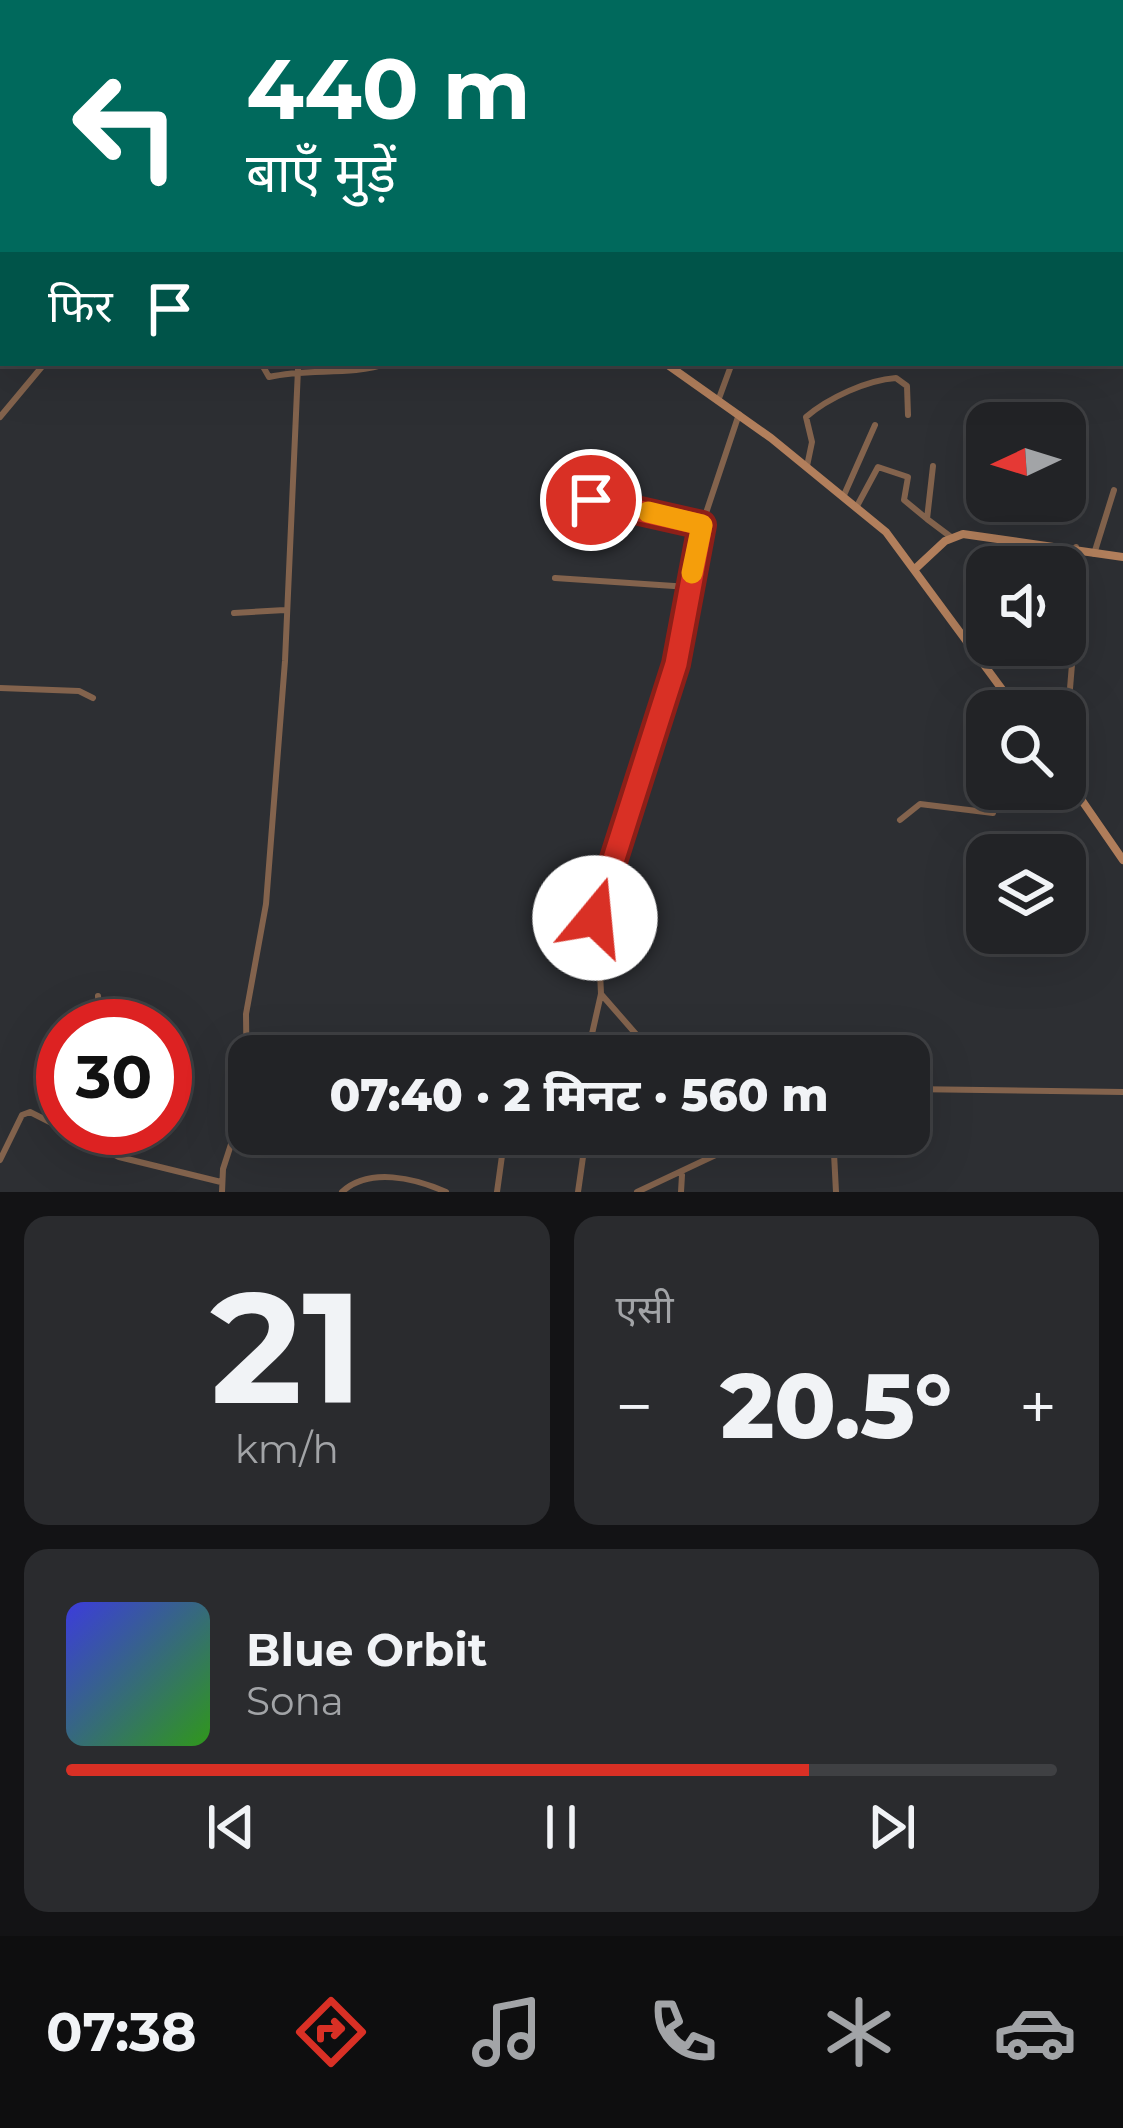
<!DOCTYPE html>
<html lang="hi">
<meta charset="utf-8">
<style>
body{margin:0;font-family:Montserrat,"Noto Sans Devanagari",sans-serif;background:#2a2b2e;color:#f1f3f6;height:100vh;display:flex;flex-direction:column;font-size:45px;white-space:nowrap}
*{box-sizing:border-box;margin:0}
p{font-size:39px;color:#a2a4a7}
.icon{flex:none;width:66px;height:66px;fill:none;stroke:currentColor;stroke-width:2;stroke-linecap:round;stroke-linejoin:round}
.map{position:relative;height:1192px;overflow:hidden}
.details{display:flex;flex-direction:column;gap:24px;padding:24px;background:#131315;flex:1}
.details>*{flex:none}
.top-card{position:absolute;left:0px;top:0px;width:1125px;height:366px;box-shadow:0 12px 48px #0002,0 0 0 3px #3f4043;background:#00695c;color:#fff;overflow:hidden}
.needle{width:78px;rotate:266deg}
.tools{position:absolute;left:966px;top:402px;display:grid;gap:24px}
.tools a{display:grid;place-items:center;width:120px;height:120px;border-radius:24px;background:#222326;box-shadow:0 12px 48px #0002,0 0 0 3px #3f4043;font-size:60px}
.speed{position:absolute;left:36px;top:999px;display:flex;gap:24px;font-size:60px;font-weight:700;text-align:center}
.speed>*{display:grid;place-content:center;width:156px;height:156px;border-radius:50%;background:#222326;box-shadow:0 12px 48px #0002,0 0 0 3px #3f4043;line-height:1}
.speed .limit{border:18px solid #d22;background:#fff;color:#111}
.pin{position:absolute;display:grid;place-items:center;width:102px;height:102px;color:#fff;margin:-51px;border:6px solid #fff;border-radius:50%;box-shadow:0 3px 12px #0007}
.me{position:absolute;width:132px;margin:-66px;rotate:17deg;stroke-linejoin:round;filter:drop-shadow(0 0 9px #0008)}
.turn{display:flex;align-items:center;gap:42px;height:252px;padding:0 48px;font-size:54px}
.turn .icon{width:156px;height:156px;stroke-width:2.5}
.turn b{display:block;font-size:84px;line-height:102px}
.then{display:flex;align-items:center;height:114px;padding:0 48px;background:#0003;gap:24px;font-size:45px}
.big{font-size:90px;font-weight:800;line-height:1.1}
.details .tile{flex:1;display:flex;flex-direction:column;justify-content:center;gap:18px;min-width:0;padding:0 42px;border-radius:24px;background:#2a2b2e}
.details .dial{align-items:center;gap:0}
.dial b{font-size:156px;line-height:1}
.song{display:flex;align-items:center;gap:36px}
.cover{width:144px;height:144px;border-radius:18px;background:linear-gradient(135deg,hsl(240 70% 55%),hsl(110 70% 35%))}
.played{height:12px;border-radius:6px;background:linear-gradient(90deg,#d93025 75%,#3f4043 75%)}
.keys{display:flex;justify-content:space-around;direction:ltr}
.heat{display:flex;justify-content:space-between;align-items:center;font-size:66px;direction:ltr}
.details .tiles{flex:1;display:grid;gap:24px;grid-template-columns:1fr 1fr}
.tile:last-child{grid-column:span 2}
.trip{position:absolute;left:228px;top:1035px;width:702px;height:120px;border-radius:24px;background:#222326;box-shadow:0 12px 48px #0002,0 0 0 3px #3f4043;font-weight:800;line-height:120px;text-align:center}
.tab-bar{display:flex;height:192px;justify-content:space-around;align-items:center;background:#0e0e0f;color:#a2a4a7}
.tab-bar .icon{width:84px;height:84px}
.tab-bar .selected{color:#d93025}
.tab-bar b{font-size:54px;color:#f1f3f6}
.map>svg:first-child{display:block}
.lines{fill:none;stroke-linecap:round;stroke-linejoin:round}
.street{stroke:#83634d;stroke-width:6}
.secondary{stroke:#b27f5c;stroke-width:8}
.route-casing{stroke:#8d1f18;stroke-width:30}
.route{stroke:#d93025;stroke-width:21}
.slow{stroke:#f59e0b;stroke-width:21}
</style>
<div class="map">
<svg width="1123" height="1192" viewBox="0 0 1123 1192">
<rect width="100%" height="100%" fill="#2d2f33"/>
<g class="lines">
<path class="street" d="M 17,3 L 18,0
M 220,3 L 221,0
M 441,3 L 442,0
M 793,3 L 793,0
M 1033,3 L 1034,0
M 0,49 L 3,49
M 0,139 L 3,136
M 0,318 L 3,319
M 261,363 L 269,377 C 310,367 348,377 389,363
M 718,401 L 732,363
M 0,417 L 45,363
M 807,466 L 812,442 L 806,417 C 828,398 867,380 896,378 L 907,386 L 908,415
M 933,466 L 927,519 L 951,537
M 566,495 L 702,525
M 844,495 L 875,425
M 857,506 L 878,467 L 908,477 L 904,500 L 927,519
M 1094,554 L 1114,490
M 555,578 L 689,587
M 234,613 L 285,610
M 1065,614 L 1076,547
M 1065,637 L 1074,640 L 1065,749
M 0,688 L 79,691 L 93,698
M 900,820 L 920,804 L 993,813 L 997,789
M 601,994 L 642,1041 L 679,1056
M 98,996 L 100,1026
M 546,1056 L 587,1055
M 587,1056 L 601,994 L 597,904 L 675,664 L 702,525 L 739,414
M 909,1089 L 1123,1092
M 833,1134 L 836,1192
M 586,1137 L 640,1152 L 647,1150 L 650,1134
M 86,1140 L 91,1128
M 0,1160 L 22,1115 L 30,1112 L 119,1157 L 221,1182
M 222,1192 L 223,1169 L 247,1095 L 246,1014 L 266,904 L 285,661 L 298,369
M 342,1192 C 369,1167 415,1178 446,1192
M 497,1192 L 505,1134
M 578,1192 L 586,1136
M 637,1192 L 722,1152 L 733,1134
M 681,1192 L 682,1175"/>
<path class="secondary" d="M 191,0 L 195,3
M 665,363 L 771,438 L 886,532 L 1018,711
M 915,569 L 945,541 L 963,534 L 1123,557
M 1065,776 L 1123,860"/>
</g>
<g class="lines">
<defs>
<path id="route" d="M 591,500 L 702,525 L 676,664 L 595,918"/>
</defs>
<use href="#route" class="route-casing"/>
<use href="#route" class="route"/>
<path class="slow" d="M 648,512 L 702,525 L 692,573"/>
</g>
</svg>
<div class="tools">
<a><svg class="needle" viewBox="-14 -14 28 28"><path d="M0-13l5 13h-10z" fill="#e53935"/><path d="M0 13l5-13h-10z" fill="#a2a4a7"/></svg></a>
<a><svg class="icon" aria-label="sound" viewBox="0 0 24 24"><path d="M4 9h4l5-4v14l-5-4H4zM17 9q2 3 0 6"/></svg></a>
<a><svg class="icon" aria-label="search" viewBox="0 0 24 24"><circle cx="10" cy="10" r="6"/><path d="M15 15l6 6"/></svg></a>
<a><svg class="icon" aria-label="layers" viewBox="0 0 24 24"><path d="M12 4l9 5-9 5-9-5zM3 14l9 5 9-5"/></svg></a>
</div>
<div class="speed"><div class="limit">30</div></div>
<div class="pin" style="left:591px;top:500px;background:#d93025"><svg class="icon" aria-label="arrive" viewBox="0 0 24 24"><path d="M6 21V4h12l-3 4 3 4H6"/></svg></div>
<svg class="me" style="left:595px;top:918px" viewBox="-20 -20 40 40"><circle r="19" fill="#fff"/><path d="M0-13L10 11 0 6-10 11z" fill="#d93025"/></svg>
<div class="trip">07:40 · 2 मिनट · 560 m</div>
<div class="top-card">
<div class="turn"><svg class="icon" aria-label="left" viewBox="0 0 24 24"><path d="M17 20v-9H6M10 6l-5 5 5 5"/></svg><div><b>440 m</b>बाएँ मुड़ें</div></div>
<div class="then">फिर<svg class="icon" aria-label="arrive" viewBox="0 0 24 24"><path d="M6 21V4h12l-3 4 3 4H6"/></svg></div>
</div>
</div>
<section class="details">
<div class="tiles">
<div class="tile dial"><b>21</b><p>km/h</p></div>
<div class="tile"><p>एसी</p>
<div class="heat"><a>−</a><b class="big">20.5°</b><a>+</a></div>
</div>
<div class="tile">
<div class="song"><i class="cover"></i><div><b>Blue Orbit</b><p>Sona</p></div></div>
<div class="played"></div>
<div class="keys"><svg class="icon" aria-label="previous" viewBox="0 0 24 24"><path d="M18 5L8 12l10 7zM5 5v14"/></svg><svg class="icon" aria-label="pause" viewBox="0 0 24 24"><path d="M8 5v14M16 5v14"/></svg><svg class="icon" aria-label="next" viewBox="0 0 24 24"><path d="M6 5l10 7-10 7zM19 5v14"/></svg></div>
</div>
</div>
</section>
<nav class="tab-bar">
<b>07:38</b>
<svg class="icon selected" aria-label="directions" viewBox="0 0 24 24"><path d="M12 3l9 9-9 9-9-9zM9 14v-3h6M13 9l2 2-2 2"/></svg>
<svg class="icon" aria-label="music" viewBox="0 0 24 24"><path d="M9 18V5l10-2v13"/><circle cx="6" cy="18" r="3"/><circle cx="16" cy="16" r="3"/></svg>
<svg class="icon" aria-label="phone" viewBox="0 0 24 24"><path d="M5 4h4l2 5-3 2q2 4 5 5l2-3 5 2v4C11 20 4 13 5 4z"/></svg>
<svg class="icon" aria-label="climate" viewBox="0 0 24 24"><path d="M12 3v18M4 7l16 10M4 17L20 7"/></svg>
<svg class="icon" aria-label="car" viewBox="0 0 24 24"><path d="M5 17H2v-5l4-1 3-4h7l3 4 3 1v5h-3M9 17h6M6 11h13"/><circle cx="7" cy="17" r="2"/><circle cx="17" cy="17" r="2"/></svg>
</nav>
